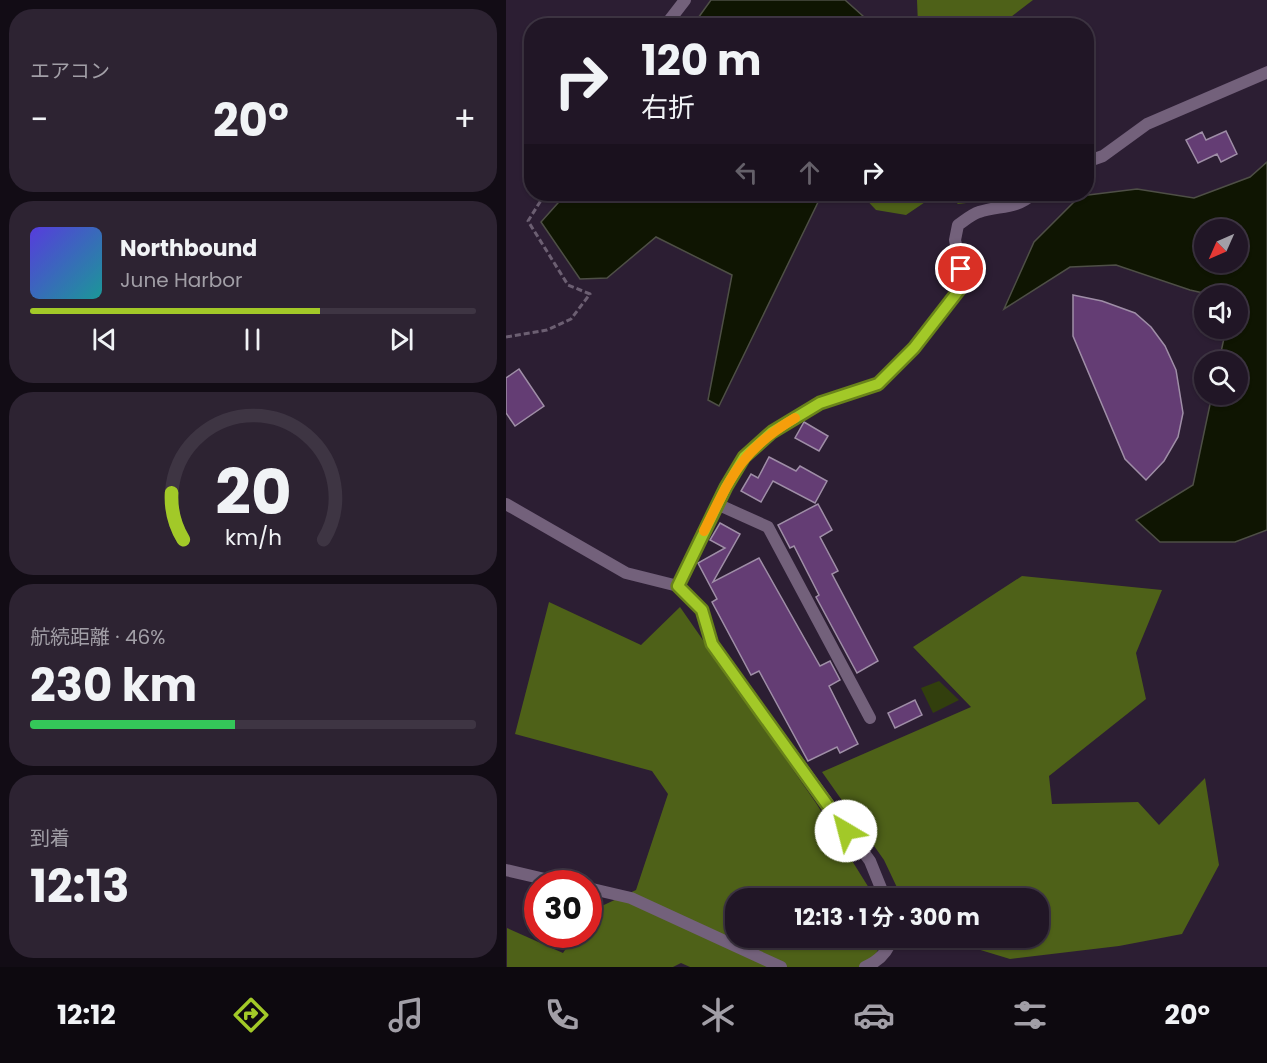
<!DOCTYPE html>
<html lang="ja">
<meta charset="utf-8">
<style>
body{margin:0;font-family:Poppins,"Noto Sans JP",sans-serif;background:#2d2332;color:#f1f3f6;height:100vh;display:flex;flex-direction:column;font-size:22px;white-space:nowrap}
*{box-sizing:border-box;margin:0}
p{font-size:20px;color:#a29fa7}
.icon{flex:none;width:33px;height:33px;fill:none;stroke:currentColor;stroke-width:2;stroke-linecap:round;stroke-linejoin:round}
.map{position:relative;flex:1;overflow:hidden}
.side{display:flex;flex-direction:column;gap:9px;padding:9px;background:#120c15;width:506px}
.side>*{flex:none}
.hud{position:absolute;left:18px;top:18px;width:570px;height:183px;border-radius:24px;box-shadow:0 2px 4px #0004,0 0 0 2px #3e3543;background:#211626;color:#f1f3f6;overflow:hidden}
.needle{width:39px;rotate:225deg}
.buttons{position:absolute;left:688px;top:219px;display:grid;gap:12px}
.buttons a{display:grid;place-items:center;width:54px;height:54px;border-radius:50%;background:#211626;box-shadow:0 2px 4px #0004,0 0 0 2px #3e3543;font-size:30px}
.speed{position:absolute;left:18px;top:870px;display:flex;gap:12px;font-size:30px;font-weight:700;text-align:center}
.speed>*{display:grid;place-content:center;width:78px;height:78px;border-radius:50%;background:#211626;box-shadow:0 2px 4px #0004,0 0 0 2px #3e3543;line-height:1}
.speed .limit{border:9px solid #d22;background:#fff;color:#111}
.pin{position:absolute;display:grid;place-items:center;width:51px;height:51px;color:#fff;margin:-26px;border:3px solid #fff;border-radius:50%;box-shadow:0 2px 6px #0007}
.me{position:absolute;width:66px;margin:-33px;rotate:323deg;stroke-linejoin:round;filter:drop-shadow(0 0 4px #0008)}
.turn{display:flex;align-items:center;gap:21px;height:126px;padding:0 18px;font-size:27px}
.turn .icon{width:78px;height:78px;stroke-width:2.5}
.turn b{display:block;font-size:42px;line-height:51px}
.lanes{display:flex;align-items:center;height:57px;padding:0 18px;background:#0003;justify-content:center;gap:30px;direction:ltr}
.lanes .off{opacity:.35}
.big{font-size:45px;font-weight:700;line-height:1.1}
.side .card{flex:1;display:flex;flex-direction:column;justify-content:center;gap:9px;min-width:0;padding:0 21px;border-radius:24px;background:#2d2332}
.side .dial{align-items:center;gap:0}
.dial svg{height:156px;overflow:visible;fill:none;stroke:#3e3543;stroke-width:7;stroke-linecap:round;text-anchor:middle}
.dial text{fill:#f1f3f6;stroke:none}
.song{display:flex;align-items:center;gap:18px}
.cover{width:72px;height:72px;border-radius:9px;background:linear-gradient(135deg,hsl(250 70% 55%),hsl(180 70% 35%))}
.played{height:6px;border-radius:3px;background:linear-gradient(90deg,#a2c928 65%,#3e3543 65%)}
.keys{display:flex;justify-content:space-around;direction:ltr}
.heat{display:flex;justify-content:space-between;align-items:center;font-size:33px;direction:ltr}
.charge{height:9px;border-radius:4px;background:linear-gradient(90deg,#34c759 46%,#3e3543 0)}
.trip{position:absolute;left:219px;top:888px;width:324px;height:60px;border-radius:24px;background:#211626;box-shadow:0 2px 4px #0004,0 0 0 2px #3e3543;font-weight:700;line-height:60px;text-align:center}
.tab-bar{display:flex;height:96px;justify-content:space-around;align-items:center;background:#0d090f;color:#a29fa7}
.tab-bar .icon{width:42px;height:42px}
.tab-bar .active{color:#a2c928}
.tab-bar b{font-size:27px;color:#f1f3f6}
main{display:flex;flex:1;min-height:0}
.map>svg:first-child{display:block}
.green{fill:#323f0d}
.forest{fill:#4e6118}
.water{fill:#0f1502;stroke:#4e4f46;stroke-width:1.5;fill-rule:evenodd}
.building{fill:#643d74;stroke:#9f8ea7;stroke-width:1.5}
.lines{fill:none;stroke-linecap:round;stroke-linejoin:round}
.path{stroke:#6c5f72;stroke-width:3;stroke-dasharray:6 3;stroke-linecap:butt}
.minor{stroke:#73617b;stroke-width:12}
.route-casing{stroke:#69831a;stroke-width:15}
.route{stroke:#a2c928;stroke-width:10}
.slow{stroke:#f59e0b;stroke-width:10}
</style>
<main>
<section class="side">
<div class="card"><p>エアコン</p>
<div class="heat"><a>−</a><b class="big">20°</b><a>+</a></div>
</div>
<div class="card">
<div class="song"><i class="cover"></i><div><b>Northbound</b><p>June Harbor</p></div></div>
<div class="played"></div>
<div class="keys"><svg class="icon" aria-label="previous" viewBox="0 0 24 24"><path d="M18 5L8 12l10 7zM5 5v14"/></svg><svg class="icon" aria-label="pause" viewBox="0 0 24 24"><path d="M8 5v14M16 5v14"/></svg><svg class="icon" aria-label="next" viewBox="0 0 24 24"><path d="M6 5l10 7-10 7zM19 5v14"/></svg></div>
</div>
<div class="card dial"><svg viewBox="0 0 100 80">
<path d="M14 69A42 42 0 1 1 86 69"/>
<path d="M14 69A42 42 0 0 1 8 45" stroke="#a2c928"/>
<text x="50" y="56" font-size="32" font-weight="700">20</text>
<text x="50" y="72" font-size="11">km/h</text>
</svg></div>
<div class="card"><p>航続距離 · 46%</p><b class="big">230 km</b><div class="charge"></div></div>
<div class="card"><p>到着</p><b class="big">12:13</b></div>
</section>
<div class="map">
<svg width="762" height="967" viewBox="0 0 762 967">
<rect width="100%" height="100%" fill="#2c1e33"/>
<path class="green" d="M 433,681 L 453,700 L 427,713 L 415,688 Z"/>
<path class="forest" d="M 527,0 L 501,20 L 498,25 L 412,25 L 411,0 Z
M 355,194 L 431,194 L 400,215 L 370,210 Z
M 441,194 L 496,194 L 486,200 L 452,204 Z
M 516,576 L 656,590 L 630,653 L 640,699 L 543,776 L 546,804 L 632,802 L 653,825 L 699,778 L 713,865 L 676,934 L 613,946 L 504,959 L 435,938 L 532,938 L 532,898 L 396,898 L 378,860 L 316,772 L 465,707 L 407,647 Z
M 43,602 L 135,645 L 174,607 L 310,803 L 363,888 L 365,898 L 230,898 L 230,938 L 374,938 L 376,943 L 362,967 L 184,967 L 175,963 L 167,967 L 1,967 L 1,928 L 57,953 L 69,935 L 82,934 L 85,911 L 130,890 L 162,794 L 146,771 L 9,734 Z"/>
<path class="water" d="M 205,0 L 339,0 L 367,25 L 187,25 Z
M 761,162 L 761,530 L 729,542 L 654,542 L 630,520 L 687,485 L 706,395 L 732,394 L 732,362 L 713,361 L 720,329 L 732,328 L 732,296 L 706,295 L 684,290 L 610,265 L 564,267 L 498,309 L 528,242 L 574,196 L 631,189 L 688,198 L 744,177 ZM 699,230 L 732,230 L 732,262 L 699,262 Z
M 60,194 L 316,194 L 213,406 L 202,400 L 226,275 L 150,237 L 101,278 L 74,279 L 35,222 Z"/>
<path class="building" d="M 720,131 L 731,154 L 715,162 L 711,154 L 692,163 L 680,140 L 696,132 L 700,140 Z
M 567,295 L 596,301 L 629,313 L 645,327 L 659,346 L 670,370 L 677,413 L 672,437 L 658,461 L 640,480 L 619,459 L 567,336 Z
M 13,369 L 38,406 L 9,426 L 0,413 L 0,378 Z
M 298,422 L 322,436 L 313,451 L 289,438 Z
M 263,457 L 290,471 L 294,466 L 321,481 L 309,503 L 267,481 L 255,502 L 235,491 L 245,474 L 252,478 Z
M 312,504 L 326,530 L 314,537 L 332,571 L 326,574 L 372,661 L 351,673 L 310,597 L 313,595 L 288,546 L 284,548 L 272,525 Z
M 214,523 L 234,534 L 207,582 L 253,558 L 314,666 L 324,661 L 334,680 L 323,686 L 352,744 L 334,753 L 331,747 L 302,761 L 253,671 L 245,675 L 206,602 L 211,599 L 192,563 L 219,548 L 204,540 Z
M 409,700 L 416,715 L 389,728 L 382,713 Z"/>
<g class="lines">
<path class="path" d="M 0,337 L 41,330 L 65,319 L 84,294 L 62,285 L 22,221 L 39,194"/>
<path class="minor" d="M 159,26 L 179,0
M 580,162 L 597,156 L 641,124 L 762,72
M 0,504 L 120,573 L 172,586 L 196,610 L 206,644 L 364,861 L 379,898
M 211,504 L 262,527 L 364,718
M 172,586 L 220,487 L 238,457 L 266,432 L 313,403 L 372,384 L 408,348 L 453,290 L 455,269 L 449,240 L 452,225 C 458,221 466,214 473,212 C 493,205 509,210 527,194
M 0,870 L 60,884
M 82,888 L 125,898 L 275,967
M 359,967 C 373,961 382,952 386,938"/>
</g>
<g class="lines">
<defs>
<path id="route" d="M 340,831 L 206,644 L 196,610 L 172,586 L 220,487 L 238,457 L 266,432 L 314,403 L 372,384 L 408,348 L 453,290 L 455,269"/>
</defs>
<use href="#route" class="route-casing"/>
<use href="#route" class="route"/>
<path class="slow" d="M 198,531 C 225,477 235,450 289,418"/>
</g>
</svg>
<div class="buttons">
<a><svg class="needle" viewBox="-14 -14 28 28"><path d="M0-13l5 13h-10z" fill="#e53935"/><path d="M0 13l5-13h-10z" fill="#a29fa7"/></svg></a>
<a><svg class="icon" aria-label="sound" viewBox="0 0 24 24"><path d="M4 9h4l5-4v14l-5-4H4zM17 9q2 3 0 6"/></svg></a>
<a><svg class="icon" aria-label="search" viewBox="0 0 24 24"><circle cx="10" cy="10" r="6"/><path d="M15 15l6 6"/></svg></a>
</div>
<div class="speed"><div class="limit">30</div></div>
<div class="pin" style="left:455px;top:269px;background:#d93025"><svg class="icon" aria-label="arrive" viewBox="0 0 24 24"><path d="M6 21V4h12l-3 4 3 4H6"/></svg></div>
<svg class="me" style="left:340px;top:831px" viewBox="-20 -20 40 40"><circle r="19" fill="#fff"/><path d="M0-13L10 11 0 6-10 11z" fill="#a2c928"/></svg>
<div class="trip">12:13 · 1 分 · 300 m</div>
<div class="hud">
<div class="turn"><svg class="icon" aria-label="right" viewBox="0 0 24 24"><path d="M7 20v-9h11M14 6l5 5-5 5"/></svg><div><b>120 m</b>右折</div></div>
<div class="lanes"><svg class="icon off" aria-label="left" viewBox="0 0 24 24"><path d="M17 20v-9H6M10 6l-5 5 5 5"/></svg><svg class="icon off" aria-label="ahead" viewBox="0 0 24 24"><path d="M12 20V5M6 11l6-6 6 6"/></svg><svg class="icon" aria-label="right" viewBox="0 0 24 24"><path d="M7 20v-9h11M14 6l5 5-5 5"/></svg></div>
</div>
</div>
</main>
<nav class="tab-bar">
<b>12:12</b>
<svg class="icon active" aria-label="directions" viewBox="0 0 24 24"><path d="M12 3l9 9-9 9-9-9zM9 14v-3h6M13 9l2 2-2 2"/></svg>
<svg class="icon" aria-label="music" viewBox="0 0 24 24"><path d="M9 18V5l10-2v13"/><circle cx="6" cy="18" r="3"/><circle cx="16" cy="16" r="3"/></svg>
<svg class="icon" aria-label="phone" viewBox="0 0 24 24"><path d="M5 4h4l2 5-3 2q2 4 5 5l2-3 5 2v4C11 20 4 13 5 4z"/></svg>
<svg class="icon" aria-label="climate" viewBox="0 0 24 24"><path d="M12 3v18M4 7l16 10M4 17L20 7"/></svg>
<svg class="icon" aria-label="car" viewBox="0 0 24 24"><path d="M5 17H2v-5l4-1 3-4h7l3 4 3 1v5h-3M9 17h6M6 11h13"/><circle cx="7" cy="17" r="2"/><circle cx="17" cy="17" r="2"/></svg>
<svg class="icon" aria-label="filters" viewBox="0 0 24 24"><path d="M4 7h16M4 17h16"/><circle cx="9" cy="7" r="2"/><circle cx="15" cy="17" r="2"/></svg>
<b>20°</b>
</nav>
